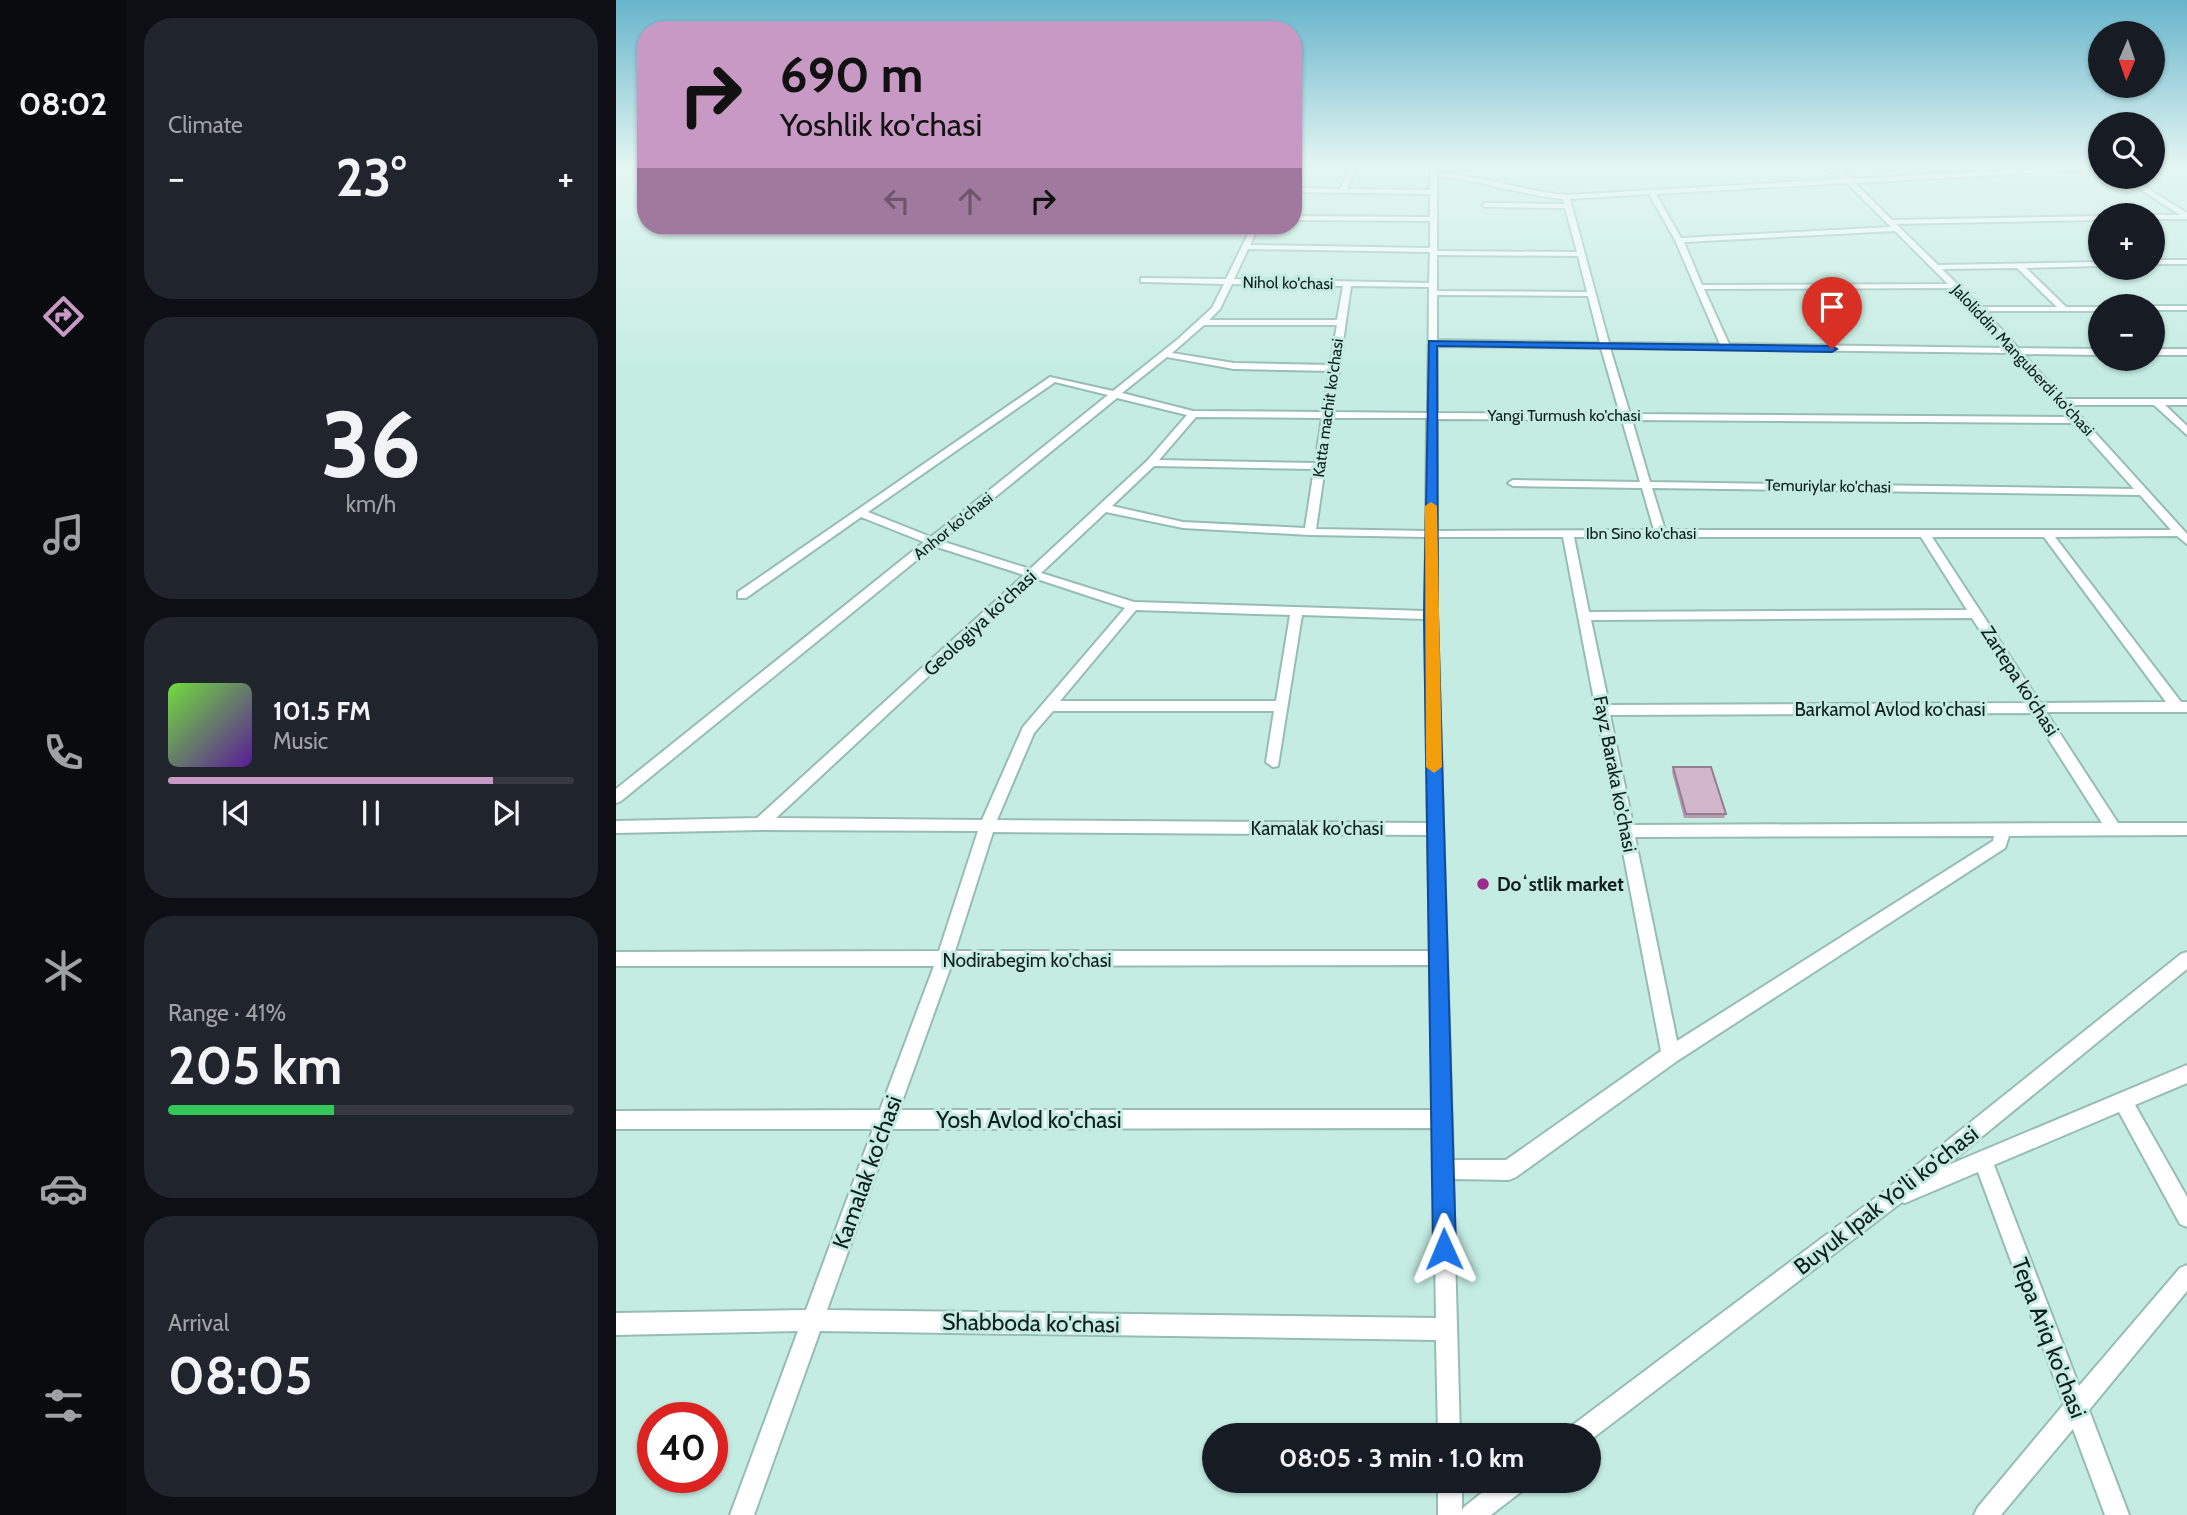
<!DOCTYPE html>
<meta charset="utf-8">
<style>
body{margin:0;font-family:Cabin,sans-serif;background:#20242c;color:#f1f3f6;height:100vh;display:flex;flex-direction:column;font-size:26px;white-space:nowrap}
*{box-sizing:border-box;margin:0}
p{font-size:23px;color:#9ea1a6}
.icon{flex:none;width:38px;height:38px;fill:none;stroke:currentColor;stroke-width:2;stroke-linecap:round;stroke-linejoin:round}
.map{position:relative;flex:1;overflow:hidden}
.panel{display:flex;flex-direction:column;gap:18px;padding:18px;background:#0d0f14;width:490px}
.panel>*{flex:none}
.hud{position:absolute;left:21px;top:21px;width:665px;height:214px;border-radius:28px;box-shadow:0 2px 5px #0004;background:#c999c6;color:#111;overflow:hidden}
.needle{width:46px;rotate:182deg}
.tools{position:absolute;left:1472px;top:21px;display:grid;gap:14px}
.tools a{display:grid;place-items:center;width:77px;height:77px;border-radius:50%;background:#171b24;box-shadow:0 2px 5px #0004;font-size:35px}
.speed{position:absolute;left:21px;top:1402px;display:flex;gap:14px;font-size:35px;font-weight:700;text-align:center}
.speed>*{display:grid;place-content:center;width:91px;height:91px;border-radius:50%;background:#171b24;box-shadow:0 2px 5px #0004;line-height:1}
.speed .limit{border:10px solid #d22;background:#fff;color:#111}
.pin{position:absolute;display:grid;place-items:center;width:60px;height:60px;color:#fff;margin:-72px -30px;border-radius:50% 50% 50% 0;rotate:-45deg;box-shadow:0 0 7px #0007}
.pin .icon{rotate:45deg}
.me{position:absolute;width:77px;margin:-38px;rotate:359deg;stroke-linejoin:round;filter:drop-shadow(0 0 5px #0008)}
.turn{display:flex;align-items:center;gap:24px;height:147px;padding:0 28px;font-size:32px}
.turn .icon{width:91px;height:91px;stroke-width:2.5}
.turn b{display:block;font-size:49px;line-height:60px}
.lanes{display:flex;align-items:center;height:66px;padding:0 28px;background:#0003;justify-content:center;gap:35px;direction:ltr}
.lanes .off{opacity:.35}
.big{font-size:52px;font-weight:700;line-height:1.1}
.panel .card{flex:1;display:flex;flex-direction:column;justify-content:center;gap:10px;min-width:0;padding:0 24px;border-radius:28px;background:#20242c}
.panel .dial{align-items:center;gap:0}
.dial b{font-size:91px;line-height:1}
.song{display:flex;align-items:center;gap:21px}
.cover{width:84px;height:84px;border-radius:10px;background:linear-gradient(135deg,hsl(100 70% 55%),hsl(270 70% 35%))}
.played{height:7px;border-radius:4px;background:linear-gradient(90deg,#c999c6 80%,#363941 80%)}
.keys{display:flex;justify-content:space-around;direction:ltr}
.heat{display:flex;justify-content:space-between;align-items:center;font-size:38px;direction:ltr}
.charge{height:10px;border-radius:5px;background:linear-gradient(90deg,#34c759 41%,#363941 0)}
.trip{position:absolute;left:586px;top:1423px;width:399px;height:70px;border-radius:35px;background:#171b24;box-shadow:0 2px 5px #0004;font-weight:700;line-height:70px;text-align:center}
main{display:flex;flex:1;min-height:0}
.menu{display:flex;flex-direction:column;width:126px;justify-content:space-around;align-items:center;background:#090b0e;color:#9ea1a6}
.menu .icon{width:49px;height:49px}
.menu .active{color:#c999c6}
.menu b{font-size:32px;color:#f1f3f6}
.map>svg:first-child{display:block}
.lines{fill:none;stroke-linecap:round;stroke-linejoin:round}
.minor-casing{stroke:#96bcb3;stroke-width:4}
.minor{fill:#fff;fill-rule:evenodd}
.wall{fill:#b59daf}
.building{fill:#d2b6cc;stroke:#937f8f;stroke-width:2}
.route{fill:#1a73e8;stroke:#114b97;stroke-width:2}
.slow{fill:#f59e0b}
.poi-dot{fill:#992c8c;stroke:#c4ece2;stroke-width:2.5}
.labels{text-anchor:middle;dominant-baseline:central;stroke-width:6;stroke-linejoin:round;paint-order:stroke}
.far-street-label{font-size:16px;fill:#0f1e1b;stroke:#c4ece2}
.street-label{font-size:19px;fill:#0f1e1b;stroke:#c4ece2}
.poi-label{font-size:19px;font-weight:bold;fill:#0f1e1b;stroke:#c4ece2;text-anchor:start}
.near-street-label{font-size:23px;fill:#0f1e1b;stroke:#c4ece2}
</style>
<main>
<nav class="menu">
<b>08:02</b>
<svg class="icon active" aria-label="directions" viewBox="0 0 24 24"><path d="M12 3l9 9-9 9-9-9zM9 14v-3h6M13 9l2 2-2 2"/></svg>
<svg class="icon" aria-label="music" viewBox="0 0 24 24"><path d="M9 18V5l10-2v13"/><circle cx="6" cy="18" r="3"/><circle cx="16" cy="16" r="3"/></svg>
<svg class="icon" aria-label="phone" viewBox="0 0 24 24"><path d="M5 4h4l2 5-3 2q2 4 5 5l2-3 5 2v4C11 20 4 13 5 4z"/></svg>
<svg class="icon" aria-label="climate" viewBox="0 0 24 24"><path d="M12 3v18M4 7l16 10M4 17L20 7"/></svg>
<svg class="icon" aria-label="car" viewBox="0 0 24 24"><path d="M5 17H2v-5l4-1 3-4h7l3 4 3 1v5h-3M9 17h6M6 11h13"/><circle cx="7" cy="17" r="2"/><circle cx="17" cy="17" r="2"/></svg>
<svg class="icon" aria-label="filters" viewBox="0 0 24 24"><path d="M4 7h16M4 17h16"/><circle cx="9" cy="7" r="2"/><circle cx="15" cy="17" r="2"/></svg>
</nav>
<section class="panel">
<div class="card"><p>Climate</p>
<div class="heat"><a>−</a><b class="big">23°</b><a>+</a></div>
</div>
<div class="card dial"><b>36</b><p>km/h</p></div>
<div class="card">
<div class="song"><i class="cover"></i><div><b>101.5 FM</b><p>Music</p></div></div>
<div class="played"></div>
<div class="keys"><svg class="icon" aria-label="previous" viewBox="0 0 24 24"><path d="M18 5L8 12l10 7zM5 5v14"/></svg><svg class="icon" aria-label="pause" viewBox="0 0 24 24"><path d="M8 5v14M16 5v14"/></svg><svg class="icon" aria-label="next" viewBox="0 0 24 24"><path d="M6 5l10 7-10 7zM19 5v14"/></svg></div>
</div>
<div class="card"><p>Range · 41%</p><b class="big">205 km</b><div class="charge"></div></div>
<div class="card"><p>Arrival</p><b class="big">08:05</b></div>
</section>
<div class="map">
<svg width="1571" height="1515" viewBox="0 0 1571 1515">
<rect width="100%" height="100%" fill="#c4ece2"/>
<g class="lines">
<defs>
<path id="minor" d="M 736,164 L 742,164 L 731,189 L 814,190 L 815,164 L 821,164 L 821,173 C 865,175 906,191 950,195 L 1227,179 L 1199,164 C 1213,164 1225,170 1235,179 L 1484,165 L 1484,169 L 1239,183 L 1276,220 L 1484,216 L 1484,220 L 1280,224 L 1322,265 L 1484,262 L 1484,266 L 1410,268 L 1450,307 L 1484,307 L 1484,311 L 1369,311 L 1402,348 L 1484,349 L 1484,355 L 1407,354 L 1448,399 L 1571,399 L 1571,405 L 1549,405 L 1571,426 L 1571,435 L 1538,405 L 1454,405 L 1571,534 L 1571,544 L 1561,536 L 1439,537 L 1565,702 L 1571,702 L 1571,712 L 1430,712 L 1502,823 L 1571,823 L 1571,835 L 1393,836 L 1389,848 L 1061,1061 L 900,1177 L 893,1180 L 837,1179 L 844,1435 L 822,1435 L 820,1340 L 204,1331 L 138,1515 L 114,1515 L 182,1331 L 0,1335 L 0,1313 L 190,1310 L 257,1129 L 0,1129 L 0,1111 L 264,1110 L 318,966 L 0,966 L 0,952 L 323,951 L 362,831 L 144,830 L 0,833 L 0,821 L 141,818 L 408,575 L 318,546 L 5,801 L 0,803 L 0,789 L 308,542 L 245,517 L 130,598 L 122,598 L 122,592 L 434,377 L 497,391 L 562,339 L 596,308 L 608,284 L 528,282 L 525,282 L 525,278 L 610,279 L 636,226 L 643,226 L 634,245 L 814,248 L 814,221 L 677,220 L 677,216 L 814,217 L 814,194 L 677,192 L 677,188 L 724,189 ZM 821,177 C 864,179 904,195 947,199 L 948,204 L 869,203 L 866,205 L 869,207 L 949,208 L 961,252 L 821,251 ZM 1231,183 L 1275,227 L 1065,238 L 1040,194 ZM 1033,194 L 1059,240 L 1104,344 L 993,343 L 954,199 ZM 1279,231 L 1332,284 L 1086,285 L 1068,242 ZM 632,249 L 814,252 L 813,283 L 618,279 ZM 821,255 L 962,256 L 971,292 L 821,291 ZM 1401,268 L 1441,307 L 1364,307 L 1326,269 ZM 616,284 L 727,286 L 721,320 L 593,320 L 604,309 ZM 735,286 L 813,287 L 812,413 L 717,412 ZM 1337,288 L 1393,348 L 1113,344 L 1088,289 ZM 821,295 L 972,296 L 984,343 L 821,340 ZM 588,325 L 721,325 L 714,365 L 618,363 L 556,353 ZM 821,346 L 985,348 L 1004,414 L 821,413 ZM 994,348 L 1397,353 L 1454,417 L 1014,414 ZM 551,357 L 618,369 L 714,371 L 707,412 L 577,411 L 506,393 ZM 439,382 L 492,395 L 315,537 L 252,512 ZM 501,398 L 571,415 L 531,461 L 414,569 L 325,541 ZM 580,417 L 706,418 L 699,463 L 543,460 ZM 716,418 L 811,418 L 810,531 L 700,529 ZM 821,419 L 1006,420 L 1024,482 L 897,480 L 892,483 L 897,486 L 1026,488 L 1038,530 L 821,531 ZM 1016,420 L 1459,423 L 1518,489 L 1034,482 ZM 538,466 L 698,469 L 689,528 L 567,522 L 496,506 ZM 1036,488 L 1524,495 L 1555,530 L 1049,530 ZM 490,512 L 567,528 L 694,535 L 810,537 L 809,611 L 518,602 L 425,573 ZM 821,537 L 947,537 L 1045,1051 L 890,1160 L 837,1160 L 821,615 ZM 958,537 L 1305,537 L 1351,610 L 973,612 ZM 1316,537 L 1428,537 L 1550,702 L 1424,703 ZM 418,578 L 509,608 L 407,727 L 366,820 L 160,818 ZM 520,610 L 674,615 L 660,701 L 444,701 ZM 686,615 L 809,619 L 812,823 L 381,820 L 418,733 L 437,711 L 658,711 L 650,762 L 657,767 L 662,766 ZM 1356,618 L 1410,703 L 993,705 L 975,620 ZM 1416,713 L 1486,823 L 1017,825 L 994,715 ZM 377,832 L 812,835 L 814,951 L 339,951 ZM 1378,836 L 1377,841 L 1061,1041 L 1019,837 ZM 814,965 L 817,1110 L 283,1110 L 335,966 ZM 817,1128 L 820,1318 L 211,1310 L 276,1129 Z
M 1571,164 L 1571,168 L 1536,169 L 1536,165 Z
M 1506,177 L 1513,177 L 1571,213 L 1571,219 L 1536,219 L 1536,215 L 1535,215 L 1564,215 Z
M 1536,260 L 1571,260 L 1571,264 L 1536,264 Z
M 1533,306 L 1571,306 L 1571,310 L 1536,310 L 1536,306 Z
M 1536,349 L 1571,349 L 1571,355 L 1536,355 Z
M 1571,952 L 1571,969 L 1330,1166 L 1571,1065 L 1571,1083 L 1519,1105 L 1571,1197 L 1571,1227 L 1564,1224 L 1503,1112 L 1378,1165 L 1463,1386 L 1564,1268 L 1571,1265 L 1571,1291 L 1473,1410 L 1513,1515 L 1489,1515 L 1457,1429 L 1385,1515 L 1358,1515 L 1362,1507 L 1448,1404 L 1362,1172 L 1289,1203 L 1286,1202 L 973,1441 L 973,1435 L 951,1435 L 954,1427 L 1266,1193 L 1565,954 Z
M 822,1480 L 846,1480 L 846,1511 L 848,1507 L 882,1480 L 913,1480 L 910,1488 L 875,1515 L 822,1515 Z"/>
</defs>
<use href="#minor" class="minor-casing"/>
<use href="#minor" class="minor"/>
</g>
<path class="wall" d="M 1057,767 L 1110,814 L 1108,818 L 1068,818 L 1056,772 Z"/>
<path class="building" d="M 1057,767 L 1095,767 L 1110,814 L 1070,814 Z"/>
<linearGradient id="sky" x2="0" y2="1"><stop stop-color="#67b5cc"/><stop offset="0.44" stop-color="#e4f6f2"/><stop offset="1" stop-color="#e4f6f2" stop-opacity="0"/></linearGradient>
<rect width="1571" height="376" fill="url(#sky)"/>
<path class="route" d="M 813,341 L 1216,346 L 1221,349 L 1216,352 L 821,346 L 822,615 L 840,1249 L 837,1257 L 828,1261 L 820,1257 L 817,1249 L 808,615 Z"/>
<path class="slow" d="M 815,502 L 821,506 L 826,767 L 818,773 L 810,767 L 809,506 Z"/>
<circle class="poi-dot" cx="867" cy="884" r="7"/>
<g class="labels">
<g class="far-street-label">
<text transform="translate(672 283) rotate(1)">Nihol ko'chasi</text>
<text transform="translate(1407 360) rotate(47)">Jaloliddin Manguberdi ko'chasi</text>
<text transform="translate(712 408) rotate(-82)">Katta machit ko'chasi</text>
<text x="948" y="415">Yangi Turmush ko'chasi</text>
<text transform="translate(1212 486) rotate(1)">Temuriylar ko'chasi</text>
<text transform="translate(337 526) rotate(-39)">Anhor ko'chasi</text>
<text x="1025" y="533">Ibn Sino ko'chasi</text>
</g>
<g class="street-label">
<text transform="translate(364 623) rotate(-43)">Geologiya ko'chasi</text>
<text transform="translate(1404 681) rotate(57)">Zartepa ko'chasi</text>
<text x="1274" y="709">Barkamol Avlod ko'chasi</text>
<text transform="translate(999 774) rotate(79)">Fayz Baraka ko'chasi</text>
<text x="701" y="828">Kamalak ko'chasi</text>
<text x="411" y="960">Nodirabegim ko'chasi</text>
</g>
<g class="poi-label">
<text x="881" y="884">Doʻstlik market</text>
</g>
<g class="near-street-label">
<text x="413" y="1120">Yosh Avlod ko'chasi</text>
<text transform="translate(251 1172) rotate(-70)">Kamalak ko'chasi</text>
<text transform="translate(1270 1200) rotate(-38)">Buyuk Ipak Yo'li ko'chasi</text>
<text transform="translate(415 1323) rotate(1)">Shabboda ko'chasi</text>
<text transform="translate(1433 1338) rotate(69)">Tepa Ariq ko'chasi</text>
</g>
</g>
</svg>
<div class="tools">
<a><svg class="needle" viewBox="-14 -14 28 28"><path d="M0-13l5 13h-10z" fill="#e53935"/><path d="M0 13l5-13h-10z" fill="#9ea1a6"/></svg></a>
<a><svg class="icon" aria-label="search" viewBox="0 0 24 24"><circle cx="10" cy="10" r="6"/><path d="M15 15l6 6"/></svg></a>
<a>+</a>
<a>−</a>
</div>
<div class="speed"><div class="limit">40</div></div>
<div class="pin" style="left:1216px;top:349px;background:#d93025"><svg class="icon" aria-label="arrive" viewBox="0 0 24 24"><path d="M6 21V4h12l-3 4 3 4H6"/></svg></div>
<svg class="me" style="left:828px;top:1249px" viewBox="-20 -20 40 40"><path d="M0-17L14 15 0 8-14 15z" fill="#1a73e8" stroke="#fff" stroke-width="4"/></svg>
<div class="trip">08:05 · 3 min · 1.0 km</div>
<div class="hud">
<div class="turn"><svg class="icon" aria-label="right" viewBox="0 0 24 24"><path d="M7 20v-9h11M14 6l5 5-5 5"/></svg><div><b>690 m</b>Yoshlik ko'chasi</div></div>
<div class="lanes"><svg class="icon off" aria-label="left" viewBox="0 0 24 24"><path d="M17 20v-9H6M10 6l-5 5 5 5"/></svg><svg class="icon off" aria-label="ahead" viewBox="0 0 24 24"><path d="M12 20V5M6 11l6-6 6 6"/></svg><svg class="icon" aria-label="right" viewBox="0 0 24 24"><path d="M7 20v-9h11M14 6l5 5-5 5"/></svg></div>
</div>
</div>
</main>
